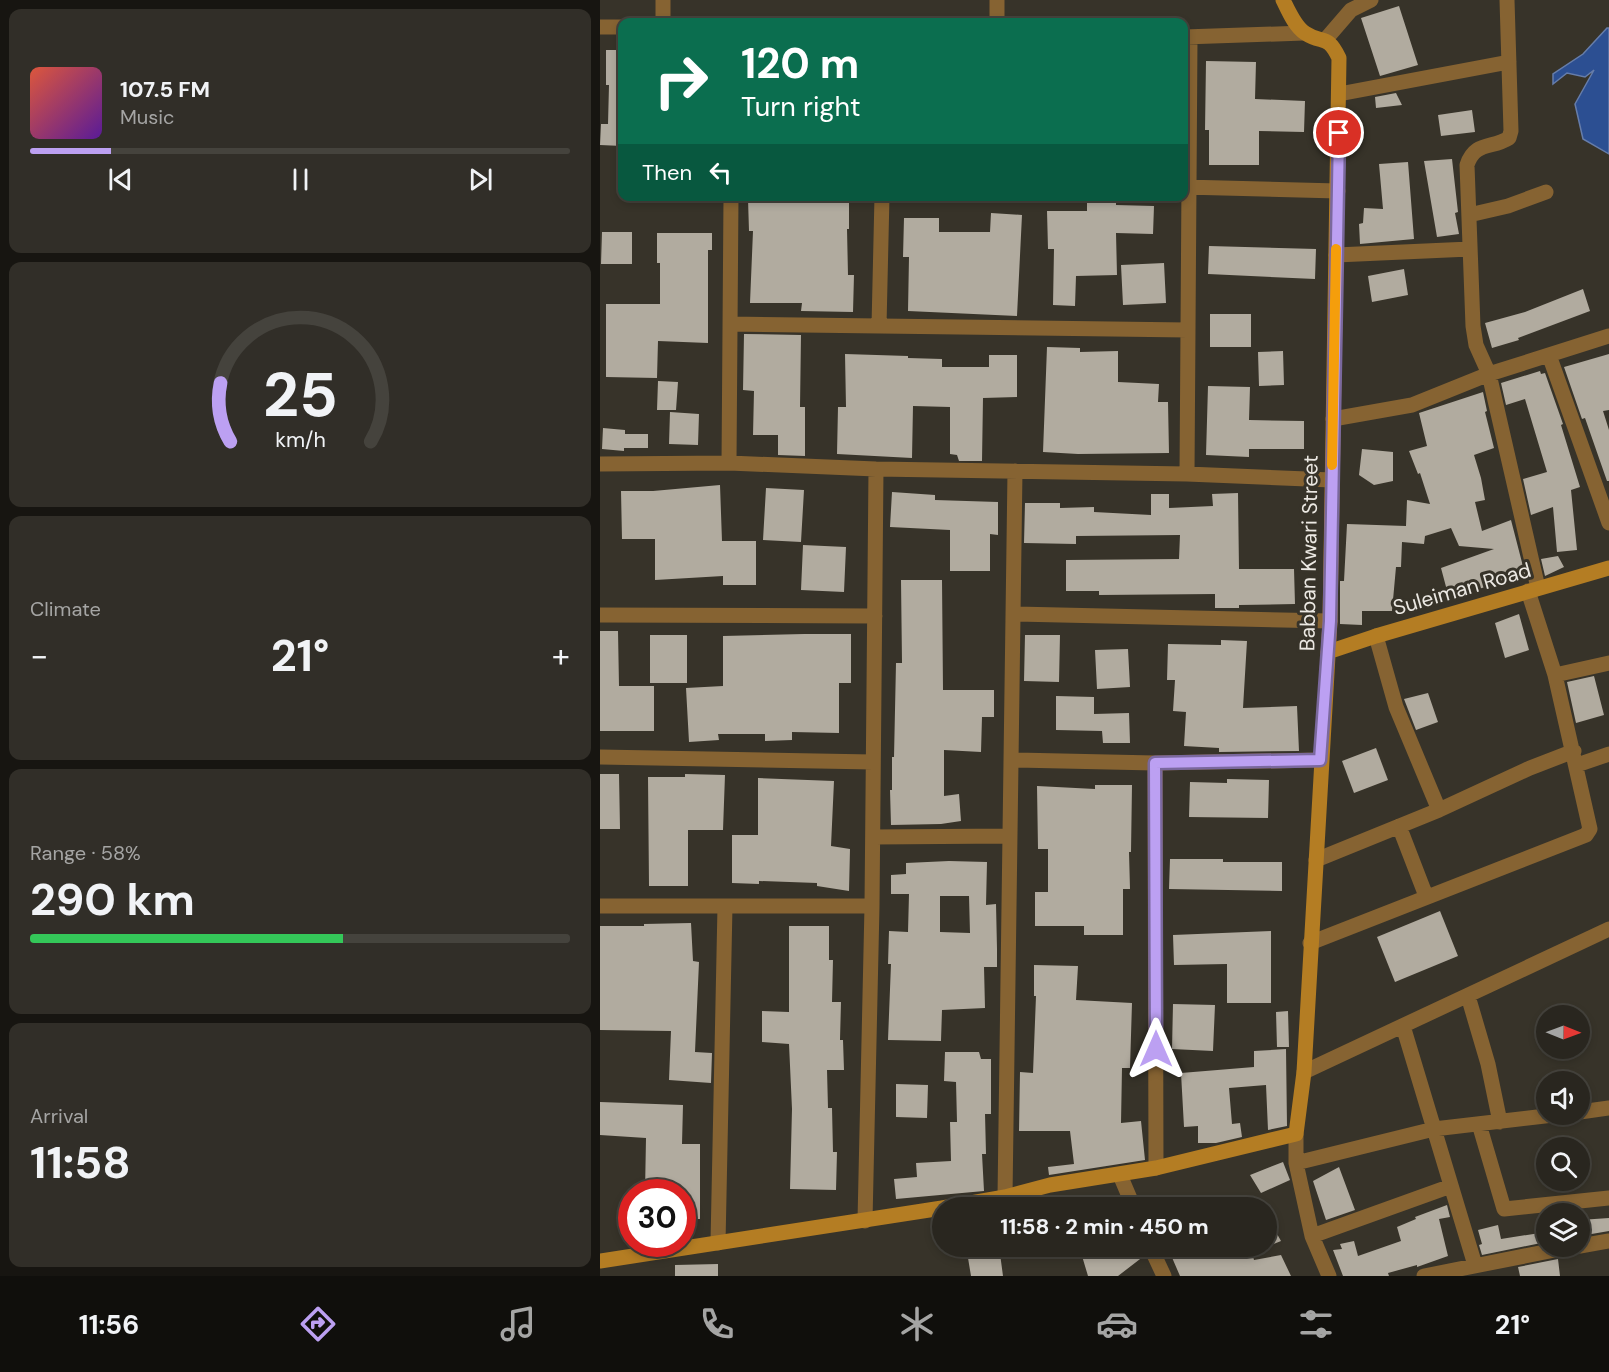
<!DOCTYPE html>
<meta charset="utf-8">
<style>
body{margin:0;font-family:"DM Sans",sans-serif;background:#312e28;color:#f1f3f6;height:100vh;display:flex;flex-direction:column;font-size:22px;white-space:nowrap}
*{box-sizing:border-box;margin:0}
p{font-size:20px;color:#a5a5a4}
.icon{flex:none;width:33px;height:33px;fill:none;stroke:currentColor;stroke-width:2;stroke-linecap:round;stroke-linejoin:round}
.map{position:relative;flex:1;overflow:hidden}
.details{display:flex;flex-direction:column;gap:9px;padding:9px;background:#171511;width:600px}
.details>*{flex:none}
.banner{position:absolute;left:18px;top:18px;width:570px;height:183px;border-radius:12px;box-shadow:0 3px 9px #0003,0 0 0 2px #45433d;background:#0b6e4f;color:#fff;overflow:hidden}
.needle{width:39px;rotate:91deg}
.controls{position:absolute;left:936px;top:1005px;display:grid;gap:12px}
.controls a{display:grid;place-items:center;width:54px;height:54px;border-radius:50%;background:#29261f;box-shadow:0 3px 9px #0003,0 0 0 2px #45433d;font-size:30px}
.speed{position:absolute;left:18px;top:1179px;display:flex;gap:12px;font-size:30px;font-weight:700;text-align:center}
.speed>*{display:grid;place-content:center;width:78px;height:78px;border-radius:50%;background:#29261f;box-shadow:0 3px 9px #0003,0 0 0 2px #45433d;line-height:1}
.speed .limit{border:9px solid #d22;background:#fff;color:#111}
.pin{position:absolute;display:grid;place-items:center;width:51px;height:51px;color:#fff;margin:-26px;border:3px solid #fff;border-radius:50%;box-shadow:0 2px 6px #0007}
.me{position:absolute;width:66px;margin:-33px;rotate:0deg;stroke-linejoin:round;filter:drop-shadow(0 0 4px #0008)}
.turn{display:flex;align-items:center;gap:21px;height:126px;padding:0 24px;font-size:27px}
.turn .icon{width:78px;height:78px;stroke-width:2.5}
.turn b{display:block;font-size:42px;line-height:51px}
.then{display:flex;align-items:center;height:57px;padding:0 24px;background:#0003;gap:12px;font-size:22px}
.big{font-size:45px;font-weight:700;line-height:1.1}
.details .card{flex:1;display:flex;flex-direction:column;justify-content:center;gap:9px;min-width:0;padding:0 21px;border-radius:12px;background:#312e28}
.details .dial{align-items:center;gap:0}
.dial svg{height:156px;overflow:visible;fill:none;stroke:#45433d;stroke-width:7;stroke-linecap:round;text-anchor:middle}
.dial text{fill:#f1f3f6;stroke:none}
.song{display:flex;align-items:center;gap:18px}
.cover{width:72px;height:72px;border-radius:9px;background:linear-gradient(135deg,hsl(10 70% 55%),hsl(270 70% 35%))}
.played{height:6px;border-radius:3px;background:linear-gradient(90deg,#bca0f2 15%,#45433d 15%)}
.keys{display:flex;justify-content:space-around;direction:ltr}
.heat{display:flex;justify-content:space-between;align-items:center;font-size:33px;direction:ltr}
.charge{height:9px;border-radius:4px;background:linear-gradient(90deg,#34c759 58%,#45433d 0)}
.trip{position:absolute;left:332px;top:1197px;width:345px;height:60px;border-radius:30px;background:#29261f;box-shadow:0 3px 9px #0003,0 0 0 2px #45433d;font-weight:700;line-height:60px;text-align:center}
.dock{display:flex;height:96px;justify-content:space-around;align-items:center;background:#100f0c;color:#a5a5a4}
.dock .icon{width:42px;height:42px}
.dock .current{color:#bca0f2}
.dock b{font-size:27px;color:#f1f3f6}
main{display:flex;flex:1;min-height:0}
.map>svg:first-child{display:block}
.water{fill:#2c4f92;stroke:#667daa;stroke-width:1.5}
.building{fill:#b1ab9f;fill-rule:evenodd}
.lines{fill:none;stroke-linecap:round;stroke-linejoin:round}
.street{stroke:#866332;stroke-width:15}
.secondary{stroke:#b47d23;stroke-width:15}
.route-casing{stroke:#7a689d;stroke-width:15}
.route{stroke:#bca0f2;stroke-width:10}
.slow{stroke:#f59e0b;stroke-width:10}
.labels{text-anchor:middle;dominant-baseline:central;stroke-width:6;stroke-linejoin:round;paint-order:stroke}
.street-label{font-size:21px;fill:#ece9e3;stroke:#373329}
</style>
<main>
<section class="details">
<div class="card">
<div class="song"><i class="cover"></i><div><b>107.5 FM</b><p>Music</p></div></div>
<div class="played"></div>
<div class="keys"><svg class="icon" aria-label="previous" viewBox="0 0 24 24"><path d="M18 5L8 12l10 7zM5 5v14"/></svg><svg class="icon" aria-label="pause" viewBox="0 0 24 24"><path d="M8 5v14M16 5v14"/></svg><svg class="icon" aria-label="next" viewBox="0 0 24 24"><path d="M6 5l10 7-10 7zM19 5v14"/></svg></div>
</div>
<div class="card dial"><svg viewBox="0 0 100 80">
<path d="M14 69A42 42 0 1 1 86 69"/>
<path d="M14 69A42 42 0 0 1 9 39" stroke="#bca0f2"/>
<text x="50" y="56" font-size="32" font-weight="700">25</text>
<text x="50" y="72" font-size="11">km/h</text>
</svg></div>
<div class="card"><p>Climate</p>
<div class="heat"><a>−</a><b class="big">21°</b><a>+</a></div>
</div>
<div class="card"><p>Range · 58%</p><b class="big">290 km</b><div class="charge"></div></div>
<div class="card"><p>Arrival</p><b class="big">11:58</b></div>
</section>
<div class="map">
<svg width="1009" height="1276" viewBox="0 0 1009 1276">
<rect width="100%" height="100%" fill="#373329"/>
<path class="water" d="M 1007,28 L 1009,28 L 1009,154 L 983,139 L 975,104 L 994,70 L 985,77 L 967,73 L 953,84 L 953,74 L 983,54 Z"/>
<path class="building" d="M 799,6 L 818,65 L 780,76 L 761,18 Z
M 6,50 L 22,50 L 22,146 L 0,145 L 1,124 L 8,124 L 9,85 L 6,85 Z
M 606,61 L 656,62 L 655,99 L 705,101 L 704,132 L 659,131 L 659,165 L 609,165 L 609,130 L 605,130 Z
M 796,93 L 802,105 L 776,108 L 775,97 Z
M 872,110 L 875,132 L 841,136 L 838,115 Z
M 852,159 L 858,212 L 855,213 L 859,234 L 837,237 L 824,161 Z
M 808,162 L 814,239 L 760,244 L 759,224 L 763,223 L 764,208 L 783,209 L 779,164 Z
M 487,198 L 516,198 L 516,205 L 554,206 L 553,234 L 516,233 L 517,275 L 476,276 L 475,306 L 453,305 L 454,249 L 448,249 L 447,211 L 487,211 Z
M 148,199 L 249,199 L 249,229 L 247,229 L 248,275 L 254,275 L 253,312 L 201,311 L 202,303 L 150,303 L 153,231 L 149,231 Z
M 391,213 L 422,215 L 417,316 L 308,311 L 309,257 L 303,257 L 304,218 L 339,218 L 339,232 L 390,232 Z
M 2,232 L 32,232 L 32,264 L 1,264 Z
M 57,233 L 112,233 L 112,250 L 108,250 L 108,343 L 58,341 L 57,378 L 6,377 L 6,304 L 60,304 L 60,263 L 57,263 Z
M 609,246 L 716,249 L 715,279 L 608,274 Z
M 564,263 L 566,303 L 523,305 L 521,265 Z
M 804,269 L 808,295 L 772,302 L 768,276 Z
M 983,289 L 990,311 L 918,338 L 919,340 L 892,348 L 885,323 L 925,312 Z
M 610,314 L 651,314 L 651,347 L 610,347 Z
M 144,334 L 201,335 L 200,407 L 205,407 L 205,456 L 178,455 L 178,435 L 153,435 L 154,391 L 143,390 Z
M 447,347 L 480,348 L 480,352 L 518,351 L 518,382 L 559,384 L 558,402 L 568,402 L 569,453 L 478,454 L 443,452 Z
M 683,351 L 684,385 L 659,386 L 658,352 Z
M 245,354 L 308,356 L 308,358 L 342,359 L 342,367 L 389,367 L 389,355 L 417,355 L 417,397 L 383,398 L 382,461 L 359,461 L 357,455 L 350,454 L 350,407 L 313,406 L 312,458 L 237,454 L 238,407 L 246,407 Z
M 1009,354 L 1009,410 L 1003,411 L 1009,430 L 1009,481 L 1007,481 L 985,418 L 982,419 L 964,367 Z
M 940,371 L 941,374 L 945,373 L 963,424 L 961,425 L 980,487 L 971,490 L 977,550 L 957,552 L 953,507 L 931,515 L 923,479 L 947,472 L 925,399 L 906,405 L 901,383 Z
M 58,381 L 78,382 L 76,410 L 57,410 Z
M 608,386 L 650,387 L 649,420 L 704,421 L 704,449 L 649,449 L 649,457 L 606,455 Z
M 883,392 L 887,411 L 885,412 L 894,448 L 874,455 L 881,478 L 885,500 L 875,502 L 882,531 L 911,520 L 926,578 L 905,581 L 849,598 L 841,568 L 894,549 L 859,546 L 851,528 L 825,536 L 824,544 L 802,542 L 801,567 L 796,567 L 792,611 L 762,611 L 762,625 L 740,624 L 740,581 L 744,581 L 747,524 L 806,526 L 807,500 L 830,504 L 820,473 L 818,474 L 809,451 L 827,446 L 819,413 Z
M 70,412 L 99,414 L 98,445 L 69,444 Z
M 3,428 L 25,430 L 25,434 L 48,434 L 48,448 L 24,448 L 24,451 L 2,449 Z
M 762,449 L 793,452 L 793,481 L 774,485 L 759,475 Z
M 120,485 L 122,541 L 156,541 L 156,585 L 123,585 L 123,576 L 55,580 L 55,539 L 22,539 L 21,491 L 53,491 Z
M 166,488 L 204,490 L 201,542 L 163,540 Z
M 292,492 L 335,495 L 335,500 L 398,502 L 398,535 L 390,534 L 390,571 L 350,571 L 350,530 L 290,527 Z
M 638,493 L 639,569 L 694,569 L 695,604 L 639,605 L 639,608 L 615,608 L 615,594 L 499,595 L 499,591 L 466,591 L 466,560 L 579,559 L 580,535 L 476,536 L 476,544 L 424,543 L 425,503 L 460,503 L 460,508 L 494,507 L 494,512 L 551,515 L 551,494 L 569,494 L 569,508 L 613,506 L 612,494 Z
M 203,545 L 246,547 L 244,592 L 201,590 Z
M 958,556 L 964,567 L 945,576 L 941,559 Z
M 301,580 L 342,580 L 343,690 L 394,690 L 394,717 L 382,717 L 381,752 L 344,750 L 344,796 L 359,794 L 361,821 L 341,824 L 291,825 L 290,790 L 292,790 L 292,757 L 294,757 L 296,663 L 302,663 Z
M 919,614 L 929,650 L 905,658 L 895,623 Z
M 0,631 L 18,631 L 19,686 L 54,686 L 54,731 L 0,731 Z
M 204,634 L 251,634 L 251,683 L 239,683 L 239,733 L 192,732 L 192,740 L 165,741 L 165,734 L 118,734 L 119,740 L 89,742 L 86,688 L 123,686 L 123,636 Z
M 50,635 L 87,635 L 87,683 L 50,683 Z
M 425,635 L 460,635 L 459,682 L 424,681 Z
M 621,640 L 647,641 L 643,708 L 697,706 L 699,751 L 619,752 L 619,748 L 584,746 L 586,712 L 573,711 L 575,680 L 567,680 L 568,644 L 621,645 Z
M 528,649 L 530,687 L 497,689 L 495,650 Z
M 994,676 L 1004,715 L 976,723 L 967,682 Z
M 828,693 L 838,722 L 816,730 L 804,699 Z
M 456,696 L 494,697 L 494,714 L 529,713 L 530,743 L 503,743 L 502,731 L 456,730 Z
M 776,748 L 788,780 L 754,793 L 742,761 Z
M 0,774 L 19,774 L 20,829 L 0,829 Z
M 85,774 L 125,775 L 123,830 L 88,830 L 88,886 L 49,886 L 48,777 L 85,777 Z
M 158,778 L 234,781 L 231,846 L 250,849 L 249,891 L 217,886 L 217,883 L 159,881 L 159,884 L 132,883 L 132,835 L 158,835 Z
M 627,779 L 669,780 L 668,818 L 589,817 L 590,782 L 627,783 Z
M 495,785 L 532,785 L 531,852 L 529,852 L 530,889 L 523,889 L 523,935 L 484,935 L 484,926 L 435,926 L 435,892 L 448,892 L 448,849 L 438,849 L 437,786 L 495,789 Z
M 570,859 L 623,859 L 623,862 L 682,862 L 682,891 L 569,889 Z
M 349,861 L 387,862 L 386,905 L 396,904 L 397,949 L 397,967 L 384,967 L 385,1008 L 342,1010 L 341,1041 L 288,1040 L 291,964 L 288,964 L 289,931 L 308,932 L 309,894 L 291,894 L 291,875 L 306,874 L 306,863 ZM 340,896 L 369,896 L 370,933 L 340,932 Z
M 840,911 L 858,956 L 795,982 L 777,937 Z
M 91,923 L 93,961 L 99,962 L 95,1052 L 112,1053 L 111,1083 L 69,1080 L 71,1031 L 0,1030 L 0,926 L 44,926 L 44,924 Z
M 189,926 L 229,926 L 229,960 L 233,960 L 232,1002 L 241,1002 L 240,1040 L 243,1040 L 244,1070 L 227,1070 L 228,1108 L 232,1108 L 233,1152 L 237,1152 L 236,1190 L 190,1189 L 192,1109 L 189,1044 L 162,1042 L 162,1011 L 189,1012 Z
M 671,931 L 671,1003 L 627,1003 L 627,964 L 574,965 L 573,935 Z
M 434,965 L 478,966 L 476,1000 L 532,1003 L 530,1068 L 522,1068 L 521,1123 L 541,1121 L 545,1160 L 449,1175 L 448,1167 L 474,1164 L 470,1131 L 419,1131 L 420,1072 L 433,1073 L 436,996 L 434,996 Z
M 573,1004 L 615,1005 L 613,1051 L 572,1049 Z
M 688,1011 L 689,1047 L 677,1047 L 676,1012 Z
M 686,1049 L 687,1126 L 668,1130 L 666,1085 L 629,1088 L 632,1124 L 640,1123 L 642,1137 L 616,1143 L 598,1143 L 598,1126 L 584,1127 L 581,1073 L 654,1067 L 654,1051 Z
M 345,1052 L 379,1052 L 381,1059 L 391,1059 L 391,1114 L 385,1114 L 386,1154 L 382,1154 L 384,1191 L 296,1199 L 294,1179 L 317,1177 L 316,1163 L 351,1161 L 350,1122 L 357,1122 L 356,1082 L 344,1081 Z
M 296,1084 L 328,1085 L 327,1118 L 296,1117 Z
M 0,1102 L 83,1105 L 82,1144 L 100,1144 L 100,1219 L 82,1219 L 82,1192 L 45,1192 L 46,1138 L 0,1135 Z
M 683,1162 L 690,1180 L 661,1193 L 650,1175 Z
M 739,1167 L 755,1210 L 726,1220 L 713,1181 Z
M 847,1205 L 850,1217 L 839,1219 L 848,1256 L 817,1267 L 817,1265 L 788,1273 L 789,1276 L 743,1276 L 733,1250 L 742,1249 L 740,1244 L 754,1241 L 758,1256 L 801,1241 L 797,1227 L 816,1219 L 815,1217 Z
M 666,1214 L 681,1241 L 666,1247 Z
M 1009,1218 L 1009,1231 L 980,1236 L 980,1220 Z
M 898,1225 L 901,1239 L 946,1232 L 946,1242 L 882,1255 L 879,1245 L 882,1244 L 878,1230 Z
M 366,1246 L 399,1246 L 403,1276 L 371,1276 Z
M 479,1246 L 536,1246 L 544,1256 L 518,1276 L 488,1276 Z
M 567,1246 L 650,1246 L 654,1260 L 681,1255 L 691,1276 L 580,1276 Z
M 958,1259 L 960,1276 L 920,1276 L 918,1267 Z
M 118,1264 L 118,1276 L 75,1276 L 75,1265 Z"/>
<g class="lines">
<path class="street" d="M 63,0 L 63,22
M 907,0 L 911,131 L 909,138 C 892,149 875,141 867,165 L 873,326 L 876,345 L 889,374 L 938,588
M 397,22 L 397,0
M 0,27 L 22,27
M 584,37 L 704,33
M 726,39 L 751,10 L 771,0
M 739,94 L 909,62
M 584,187 L 738,191
M 869,215 L 908,206 L 946,192
M 736,255 L 870,249
M 130,324 L 588,330
M 279,326 L 282,196
M 949,355 L 1009,523
M 733,419 L 812,405 L 889,374 L 1009,336
M 129,463 L 131,196
M 0,464 L 129,463 L 276,469 L 587,474 L 732,480
M 587,474 L 590,38
M 413,614 L 730,621
M 0,615 L 275,616
M 776,636 L 796,707 L 839,810
M 955,675 L 1009,663
M 0,757 L 273,762
M 411,760 L 555,763 L 720,760
M 555,763 L 556,1168
M 977,765 L 1009,754
M 799,826 L 826,896
M 273,837 L 410,836
M 716,860 L 839,810 L 930,768 L 974,751
M 0,906 L 272,906
M 710,943 L 986,835 L 990,829 L 955,675 L 928,591
M 868,996 L 888,1064 L 900,1122
M 803,1026 L 875,1265
M 704,1072 L 1009,929
M 980,1112 L 1009,1108
M 879,1124 L 904,1209 L 1009,1198
M 696,1134 L 696,1163 L 712,1236 L 729,1276
M 696,1163 L 834,1129 L 962,1114
M 520,1175 L 534,1208
M 405,1197 L 415,471
M 265,1221 L 272,906 L 276,469
M 712,1236 L 851,1186
M 118,1243 L 125,906
M 550,1246 L 564,1276
M 980,1246 L 1009,1241
M 824,1276 L 975,1246"/>
<path class="secondary" d="M 728,652 L 776,636 L 1009,568
M 342,1208 L 405,1197 L 450,1185 L 556,1168 L 696,1134 L 704,1072 L 730,621 L 739,58 C 727,33 723,45 705,33 C 695,27 688,10 683,0
M 0,1261 L 342,1208"/>
</g>
<g class="lines">
<defs>
<path id="route" d="M 556,1049 L 555,763 L 720,760 L 730,621 L 739,133"/>
</defs>
<use href="#route" class="route-casing"/>
<use href="#route" class="route"/>
<path class="slow" d="M 732,465 L 736,249"/>
</g>
<g class="labels">
<g class="street-label">
<text transform="translate(709 553) rotate(-89)">Babban Kwari Street</text>
<text transform="translate(862 589) rotate(-16)">Suleiman Road</text>
</g>
</g>
</svg>
<div class="controls">
<a><svg class="needle" viewBox="-14 -14 28 28"><path d="M0-13l5 13h-10z" fill="#e53935"/><path d="M0 13l5-13h-10z" fill="#a5a5a4"/></svg></a>
<a><svg class="icon" aria-label="sound" viewBox="0 0 24 24"><path d="M4 9h4l5-4v14l-5-4H4zM17 9q2 3 0 6"/></svg></a>
<a><svg class="icon" aria-label="search" viewBox="0 0 24 24"><circle cx="10" cy="10" r="6"/><path d="M15 15l6 6"/></svg></a>
<a><svg class="icon" aria-label="layers" viewBox="0 0 24 24"><path d="M12 4l9 5-9 5-9-5zM3 14l9 5 9-5"/></svg></a>
</div>
<div class="speed"><div class="limit">30</div></div>
<div class="pin" style="left:739px;top:133px;background:#d93025"><svg class="icon" aria-label="arrive" viewBox="0 0 24 24"><path d="M6 21V4h12l-3 4 3 4H6"/></svg></div>
<svg class="me" style="left:556px;top:1049px" viewBox="-20 -20 40 40"><path d="M0-17L14 15 0 8-14 15z" fill="#bca0f2" stroke="#fff" stroke-width="4"/></svg>
<div class="trip">11:58 · 2 min · 450 m</div>
<div class="banner">
<div class="turn"><svg class="icon" aria-label="right" viewBox="0 0 24 24"><path d="M7 20v-9h11M14 6l5 5-5 5"/></svg><div><b>120 m</b>Turn right</div></div>
<div class="then">Then<svg class="icon" aria-label="left" viewBox="0 0 24 24"><path d="M17 20v-9H6M10 6l-5 5 5 5"/></svg></div>
</div>
</div>
</main>
<nav class="dock">
<b>11:56</b>
<svg class="icon current" aria-label="directions" viewBox="0 0 24 24"><path d="M12 3l9 9-9 9-9-9zM9 14v-3h6M13 9l2 2-2 2"/></svg>
<svg class="icon" aria-label="music" viewBox="0 0 24 24"><path d="M9 18V5l10-2v13"/><circle cx="6" cy="18" r="3"/><circle cx="16" cy="16" r="3"/></svg>
<svg class="icon" aria-label="phone" viewBox="0 0 24 24"><path d="M5 4h4l2 5-3 2q2 4 5 5l2-3 5 2v4C11 20 4 13 5 4z"/></svg>
<svg class="icon" aria-label="climate" viewBox="0 0 24 24"><path d="M12 3v18M4 7l16 10M4 17L20 7"/></svg>
<svg class="icon" aria-label="car" viewBox="0 0 24 24"><path d="M5 17H2v-5l4-1 3-4h7l3 4 3 1v5h-3M9 17h6M6 11h13"/><circle cx="7" cy="17" r="2"/><circle cx="17" cy="17" r="2"/></svg>
<svg class="icon" aria-label="filters" viewBox="0 0 24 24"><path d="M4 7h16M4 17h16"/><circle cx="9" cy="7" r="2"/><circle cx="15" cy="17" r="2"/></svg>
<b>21°</b>
</nav>
